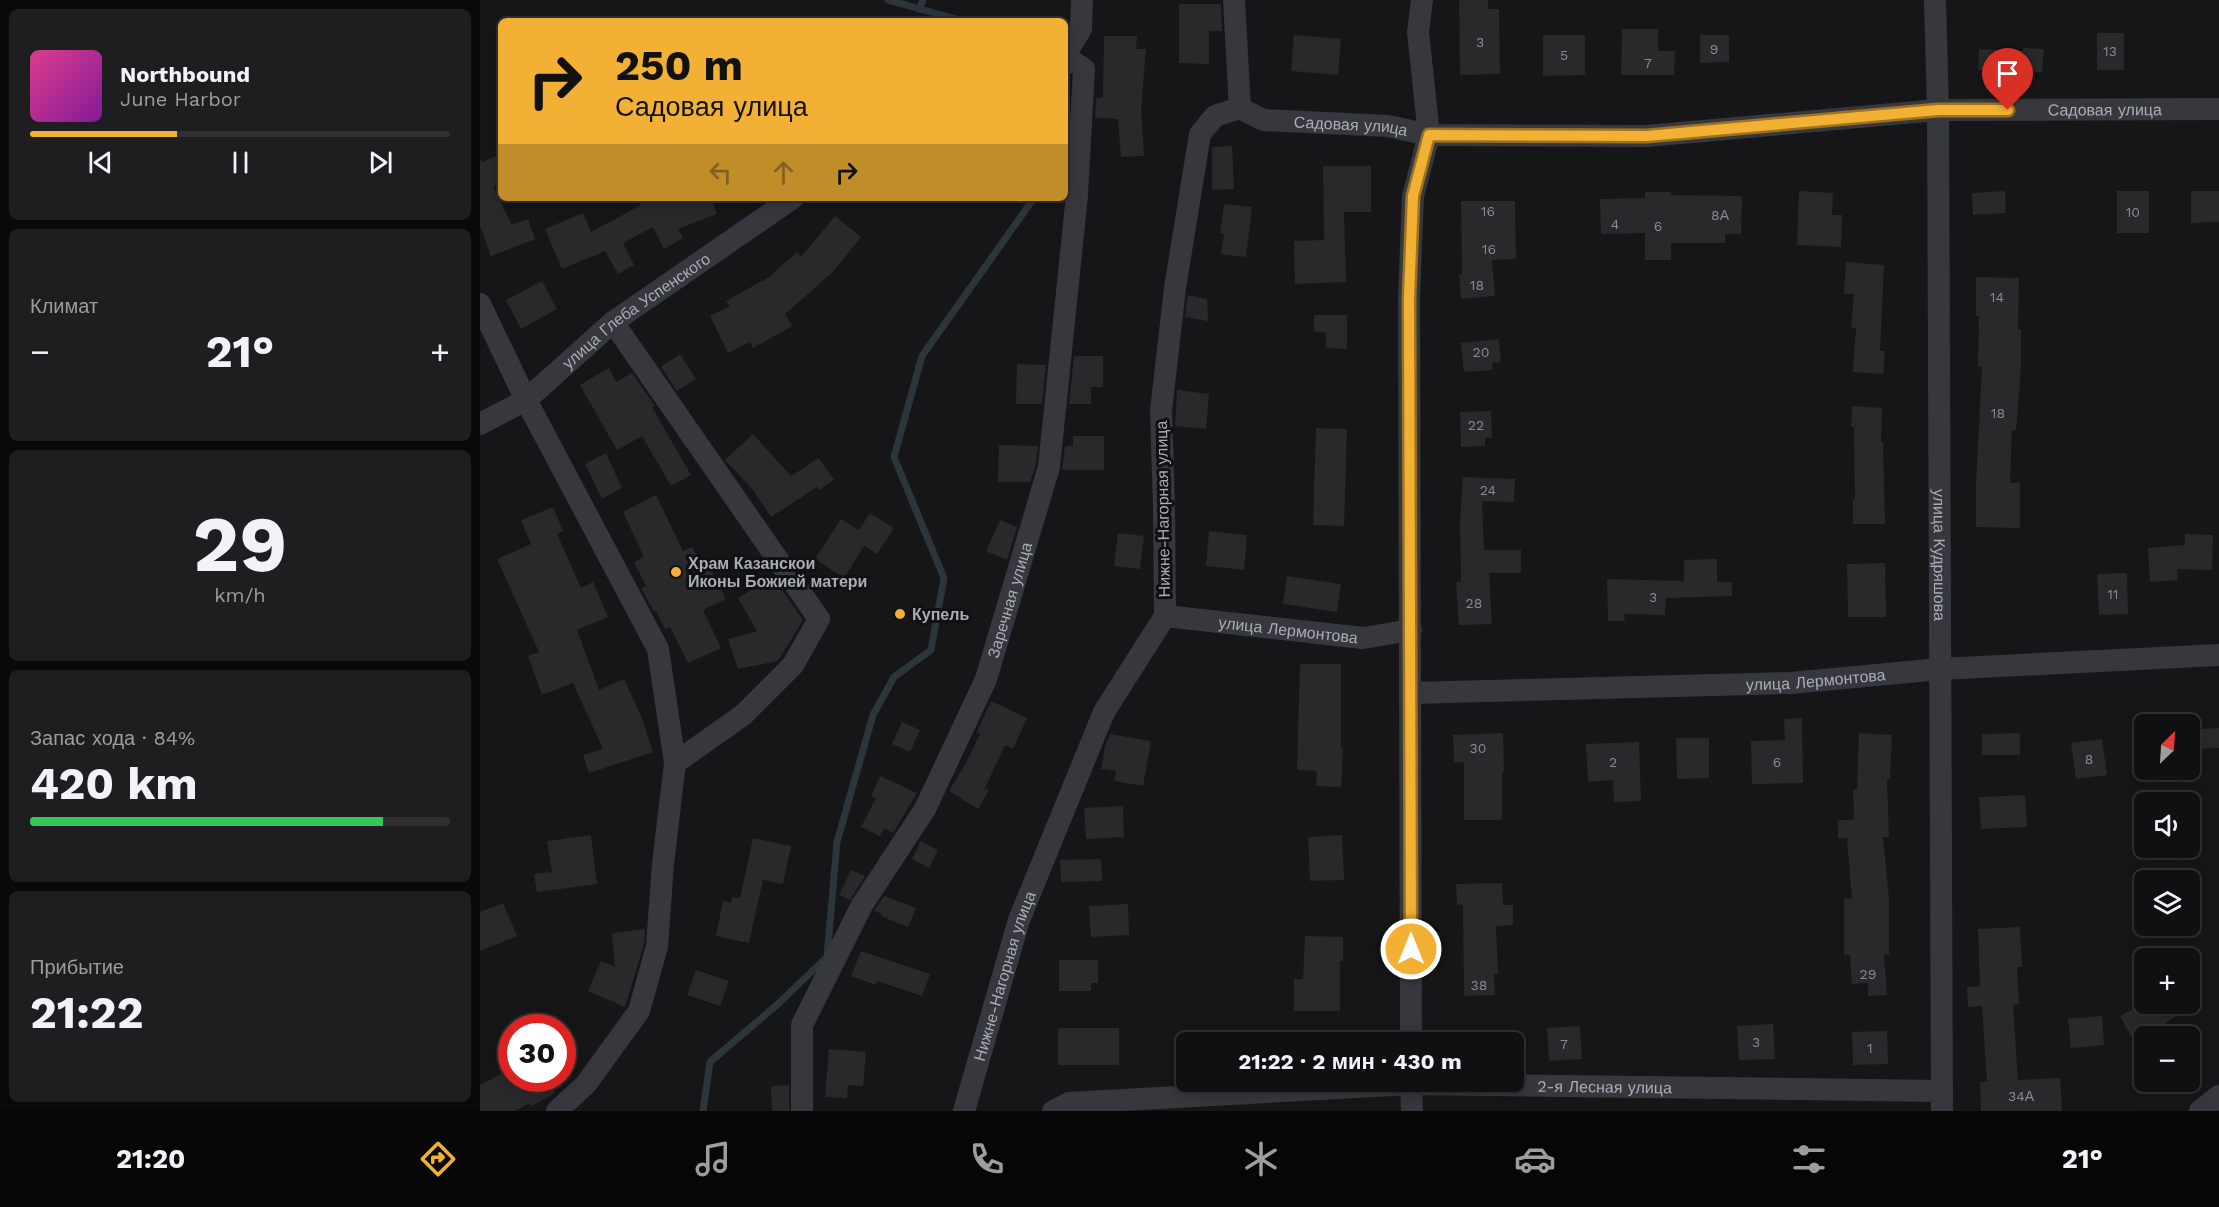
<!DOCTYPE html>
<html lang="ru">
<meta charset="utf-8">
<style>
body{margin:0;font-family:"Work Sans",sans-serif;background:#1e1e20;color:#f1f3f6;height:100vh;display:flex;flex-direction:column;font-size:22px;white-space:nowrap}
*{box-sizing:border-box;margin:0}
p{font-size:20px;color:#9c9d9f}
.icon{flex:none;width:33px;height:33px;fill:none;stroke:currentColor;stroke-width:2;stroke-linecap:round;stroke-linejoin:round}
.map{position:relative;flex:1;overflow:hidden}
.panel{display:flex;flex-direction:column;gap:9px;padding:9px;background:#09090a;width:480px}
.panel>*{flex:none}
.hud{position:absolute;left:18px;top:18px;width:570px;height:183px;border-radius:9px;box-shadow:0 3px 15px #0003,0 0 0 2px #303032;background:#f2b134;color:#111;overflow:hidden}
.needle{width:39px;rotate:25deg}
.fabs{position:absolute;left:1654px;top:714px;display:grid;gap:12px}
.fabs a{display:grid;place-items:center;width:66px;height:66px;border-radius:9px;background:#101012;box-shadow:0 3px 15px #0003,0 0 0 2px #303032;font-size:30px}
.speed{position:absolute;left:18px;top:1014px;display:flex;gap:12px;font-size:30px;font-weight:700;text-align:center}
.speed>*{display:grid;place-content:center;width:78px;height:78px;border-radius:50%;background:#101012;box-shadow:0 3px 15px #0003,0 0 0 2px #303032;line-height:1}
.speed .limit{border:9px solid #d22;background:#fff;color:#111}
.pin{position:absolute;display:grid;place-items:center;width:51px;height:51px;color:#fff;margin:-62px -26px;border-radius:50% 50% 50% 0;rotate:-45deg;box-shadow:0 0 6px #0007}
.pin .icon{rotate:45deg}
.me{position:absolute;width:66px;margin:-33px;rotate:0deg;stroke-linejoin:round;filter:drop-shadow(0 0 4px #0008)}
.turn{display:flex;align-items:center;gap:21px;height:126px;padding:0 18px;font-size:27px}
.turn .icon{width:78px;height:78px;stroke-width:2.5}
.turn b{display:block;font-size:42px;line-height:51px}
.lanes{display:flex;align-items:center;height:57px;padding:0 18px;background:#0003;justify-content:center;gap:30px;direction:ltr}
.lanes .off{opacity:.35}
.big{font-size:45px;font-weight:700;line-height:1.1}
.panel .tile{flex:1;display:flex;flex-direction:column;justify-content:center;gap:9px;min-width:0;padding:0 21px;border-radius:9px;background:#1e1e20}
.panel .dial{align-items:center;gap:0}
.dial b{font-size:78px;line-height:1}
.song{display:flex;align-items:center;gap:18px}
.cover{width:72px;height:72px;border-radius:9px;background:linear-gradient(135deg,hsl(330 70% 55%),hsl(290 70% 35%))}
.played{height:6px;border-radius:3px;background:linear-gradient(90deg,#f2b134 35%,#303032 35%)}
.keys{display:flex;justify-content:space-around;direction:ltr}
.heat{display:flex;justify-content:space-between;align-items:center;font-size:33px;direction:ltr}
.charge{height:9px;border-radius:4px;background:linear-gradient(90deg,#34c759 84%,#303032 0)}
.trip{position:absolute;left:696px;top:1032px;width:348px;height:60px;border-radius:9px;background:#101012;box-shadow:0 3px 15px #0003,0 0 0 2px #303032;font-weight:700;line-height:60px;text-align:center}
.tab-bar{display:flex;height:96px;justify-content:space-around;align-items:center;background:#060607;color:#9c9d9f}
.tab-bar .icon{width:42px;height:42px}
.tab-bar .selected{color:#f2b134}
.tab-bar b{font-size:27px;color:#f1f3f6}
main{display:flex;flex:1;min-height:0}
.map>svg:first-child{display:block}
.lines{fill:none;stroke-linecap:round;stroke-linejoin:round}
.stream{stroke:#2c353c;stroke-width:7}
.building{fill:#29292c}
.minor{stroke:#37383d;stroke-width:22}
.route-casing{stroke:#9d7322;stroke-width:15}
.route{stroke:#f2b134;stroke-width:10}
.poi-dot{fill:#f2b134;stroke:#111113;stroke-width:2}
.labels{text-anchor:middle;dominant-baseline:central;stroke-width:6;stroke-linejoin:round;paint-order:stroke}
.number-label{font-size:14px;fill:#888b94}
.street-label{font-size:16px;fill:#a8adb8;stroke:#111113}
.poi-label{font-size:16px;font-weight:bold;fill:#a8adb8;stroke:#111113;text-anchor:start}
</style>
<main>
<section class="panel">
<div class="tile">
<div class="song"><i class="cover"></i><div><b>Northbound</b><p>June Harbor</p></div></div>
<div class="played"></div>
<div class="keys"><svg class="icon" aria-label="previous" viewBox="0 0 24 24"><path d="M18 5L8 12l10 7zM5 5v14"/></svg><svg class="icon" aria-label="pause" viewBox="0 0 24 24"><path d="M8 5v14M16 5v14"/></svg><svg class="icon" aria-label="next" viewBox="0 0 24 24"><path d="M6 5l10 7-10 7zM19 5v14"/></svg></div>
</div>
<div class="tile"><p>Климат</p>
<div class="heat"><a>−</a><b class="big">21°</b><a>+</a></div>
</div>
<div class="tile dial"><b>29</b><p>km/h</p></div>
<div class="tile"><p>Запас хода · 84%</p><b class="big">420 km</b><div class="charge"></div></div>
<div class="tile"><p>Прибытие</p><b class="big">21:22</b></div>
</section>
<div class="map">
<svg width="1739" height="1111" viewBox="0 0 1739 1111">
<rect width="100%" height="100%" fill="#161618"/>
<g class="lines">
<path class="stream" d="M 408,0 L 483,21
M 439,9 L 443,0
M 223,1111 L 230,1062 L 299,1003 L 347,957 L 357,842 L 393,715 L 414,677 L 451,650 L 464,578 L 414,457 L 442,356 L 554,198"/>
</g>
<path class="building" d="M 979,0 L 1008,0 L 1008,9 L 1019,9 L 1020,74 L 980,75 Z
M 699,4 L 741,4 L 742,31 L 729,31 L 729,64 L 699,63 Z
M 1142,29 L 1178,29 L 1178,51 L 1195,51 L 1194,75 L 1141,75 Z
M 1617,33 L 1644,33 L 1644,70 L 1617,70 Z
M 814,35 L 861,39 L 858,75 L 811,71 Z
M 1063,35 L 1105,35 L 1105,75 L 1063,76 Z
M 1220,35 L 1249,35 L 1249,62 L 1220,63 Z
M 624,36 L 657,36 L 656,49 L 666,49 L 661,110 L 664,156 L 641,157 L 638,119 L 615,118 L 616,98 L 623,98 Z
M 1543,48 L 1564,49 L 1562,72 L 1498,70 L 1499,49 L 1543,51 Z
M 752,146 L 754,189 L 732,190 L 732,147 Z
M 21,154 L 21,183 L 13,187 L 32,225 L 48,219 L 55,239 L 11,256 L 0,226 L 0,159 L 2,162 Z
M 843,166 L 891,166 L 891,212 L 864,212 L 866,282 L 815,284 L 814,241 L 844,240 Z
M 1319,191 L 1353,193 L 1352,215 L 1362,215 L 1361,247 L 1317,245 Z
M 1525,191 L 1526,213 L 1493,215 L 1492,193 Z
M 1637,191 L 1669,191 L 1669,233 L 1637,233 Z
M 1711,191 L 1739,191 L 1739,222 L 1711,223 Z
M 1165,192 L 1191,192 L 1191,195 L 1262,196 L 1261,234 L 1245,234 L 1245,243 L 1191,243 L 1191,260 L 1165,260 L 1165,233 L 1121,234 L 1120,199 L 1165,198 Z
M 157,198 L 231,198 L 237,214 L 198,229 L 203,238 L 184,249 L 173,227 L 143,243 L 154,265 L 138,274 L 125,251 L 82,269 L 65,229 L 103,213 L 111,232 L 161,205 Z
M 981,201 L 1035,201 L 1036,259 L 1012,260 L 1015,296 L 981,299 L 979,274 L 982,274 Z
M 744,204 L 772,207 L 766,257 L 741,254 L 744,234 L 740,233 Z
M 355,216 L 381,237 L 352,273 L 305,314 L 312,326 L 273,348 L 270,342 L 248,353 L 230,316 L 250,306 L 246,301 L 289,277 L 317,252 L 321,257 Z
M 1366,262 L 1404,265 L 1400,351 L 1405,351 L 1403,374 L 1373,372 L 1376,328 L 1371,328 L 1374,294 L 1364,294 Z
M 1496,277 L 1539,278 L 1538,329 L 1541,329 L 1541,368 L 1536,430 L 1532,430 L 1530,483 L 1540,483 L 1540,528 L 1496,527 L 1496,483 L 1502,367 L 1498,367 L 1499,316 L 1496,316 Z
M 62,281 L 77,309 L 41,329 L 26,300 Z
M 708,295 L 727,299 L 728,321 L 705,317 Z
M 834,315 L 867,315 L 867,349 L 846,348 L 846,332 L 834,332 Z
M 1019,339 L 1021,362 L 1012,363 L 1013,370 L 984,372 L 981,343 Z
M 200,354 L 216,379 L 197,391 L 181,367 Z
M 594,356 L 623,356 L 623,387 L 611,387 L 611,404 L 589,404 Z
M 537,364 L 566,365 L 562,404 L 536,404 Z
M 129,368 L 136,382 L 152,373 L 175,406 L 172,407 L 211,475 L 191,486 L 162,436 L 137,450 L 100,385 Z
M 697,390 L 729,394 L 726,429 L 695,426 Z
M 1372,406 L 1402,408 L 1401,442 L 1403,442 L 1405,524 L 1373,524 L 1373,499 L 1375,499 L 1374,427 L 1371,427 Z
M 1011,411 L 1012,438 L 1005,438 L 1005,446 L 981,447 L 980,412 Z
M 836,428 L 867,429 L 864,526 L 833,525 Z
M 273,434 L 311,476 L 339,458 L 354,480 L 339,490 L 337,487 L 291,517 L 273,490 L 245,460 Z
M 593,436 L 624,436 L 624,470 L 582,470 L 585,446 L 593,446 Z
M 519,445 L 558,446 L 556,464 L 550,482 L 518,482 Z
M 126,453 L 142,488 L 122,499 L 105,464 Z
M 983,477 L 1035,479 L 1034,502 L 1002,501 L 1004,550 L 1041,550 L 1041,573 L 1009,573 L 1012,624 L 979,625 L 976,582 L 981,582 L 980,521 Z
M 176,495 L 203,551 L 212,547 L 219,560 L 225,557 L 246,599 L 223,610 L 241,648 L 208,663 L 190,627 L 185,629 L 176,611 L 174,612 L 161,588 L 166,586 L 154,562 L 164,557 L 143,512 Z
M 73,507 L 83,531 L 77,534 L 101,588 L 113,582 L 128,617 L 97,630 L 119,690 L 144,679 L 162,718 L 173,752 L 109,773 L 103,755 L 123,749 L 93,683 L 62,695 L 48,656 L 59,652 L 17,559 L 51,544 L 41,520 Z
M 390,513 L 414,528 L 397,554 L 384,546 L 364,578 L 335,559 L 361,519 L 379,530 Z
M 520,520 L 537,527 L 527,560 L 506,551 Z
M 729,531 L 767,535 L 764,570 L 726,566 Z
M 638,533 L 664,536 L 660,569 L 634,566 Z
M 1705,534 L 1733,535 L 1732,570 L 1697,569 L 1698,580 L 1670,582 L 1668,548 L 1705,545 Z
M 1237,559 L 1237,582 L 1252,582 L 1252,596 L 1186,598 L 1185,615 L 1144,614 L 1145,621 L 1128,621 L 1127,579 L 1204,581 L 1204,560 Z
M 1405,563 L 1406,617 L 1368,617 L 1367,564 Z
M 1647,573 L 1648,614 L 1619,615 L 1617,574 Z
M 807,576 L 861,584 L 857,612 L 803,604 Z
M 293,577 L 323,620 L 298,661 L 258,669 L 248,639 L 277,631 L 258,598 Z
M 820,664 L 861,664 L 861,749 L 863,749 L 861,787 L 836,786 L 837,771 L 817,770 Z
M 511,701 L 547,718 L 533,749 L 525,745 L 505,788 L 509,790 L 498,809 L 469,791 L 486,763 L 500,734 L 497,732 Z
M 1322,718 L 1323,783 L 1272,784 L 1271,741 L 1305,740 L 1304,719 Z
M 422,722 L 440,730 L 430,752 L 412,744 Z
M 1739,728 L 1739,748 L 1710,749 L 1710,730 Z
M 1023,733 L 1024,772 L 1022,772 L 1022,820 L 984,820 L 984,762 L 974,763 L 973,735 Z
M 1379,733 L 1412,735 L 1410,779 L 1407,779 L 1409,837 L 1403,837 L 1409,899 L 1409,955 L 1404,955 L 1407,995 L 1388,996 L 1388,983 L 1372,984 L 1370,955 L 1364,955 L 1364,899 L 1372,899 L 1367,838 L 1358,838 L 1358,820 L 1374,820 L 1373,790 L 1377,790 Z
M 1540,733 L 1540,755 L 1502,755 L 1502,734 Z
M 630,734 L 671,741 L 663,786 L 634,781 L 636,771 L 621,769 L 625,746 Z
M 1196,738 L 1229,738 L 1229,778 L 1197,779 Z
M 1622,739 L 1627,775 L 1596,779 L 1591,743 Z
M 1159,742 L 1161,801 L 1134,802 L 1133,780 L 1108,782 L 1106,744 Z
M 400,776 L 437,793 L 413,833 L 404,828 L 400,836 L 381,827 L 396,798 L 391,796 Z
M 1545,795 L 1547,827 L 1501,829 L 1499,797 Z
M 643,806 L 644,837 L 606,839 L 604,808 Z
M 111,835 L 117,884 L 57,892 L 54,874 L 72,872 L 67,841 Z
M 862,835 L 864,880 L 830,881 L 828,837 Z
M 273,838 L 311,846 L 303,884 L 283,880 L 269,943 L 236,936 L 243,901 L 251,903 L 252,897 L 260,898 Z
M 441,841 L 458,850 L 449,868 L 432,859 Z
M 621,859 L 622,881 L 581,882 L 580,860 Z
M 371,870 L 385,876 L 370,900 L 359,895 Z
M 1022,883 L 1023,905 L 1033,905 L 1033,925 L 1016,926 L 1018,974 L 1014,974 L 1015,995 L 984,996 L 983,904 L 977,905 L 976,884 Z
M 404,896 L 436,908 L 428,927 L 401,916 L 402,914 L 394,911 Z
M 23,903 L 37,936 L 0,951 L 0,912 Z
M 648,904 L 649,935 L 611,937 L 609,906 Z
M 1540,927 L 1542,967 L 1537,967 L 1539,1004 L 1533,1005 L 1538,1080 L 1580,1078 L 1582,1111 L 1501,1111 L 1500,1082 L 1507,1081 L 1502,1006 L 1488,1007 L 1487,987 L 1500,986 L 1498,929 Z
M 165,929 L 164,944 L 145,1007 L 108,991 L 121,961 L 135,967 L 132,933 Z
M 825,936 L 863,937 L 863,961 L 860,961 L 860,1011 L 814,1011 L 814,979 L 823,979 Z
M 381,951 L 450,974 L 442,996 L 397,981 L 396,985 L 371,976 Z
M 579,960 L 618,960 L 618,983 L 611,983 L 611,991 L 579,991 Z
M 216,970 L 249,981 L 240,1006 L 207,995 Z
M 1662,1004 L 1711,1004 L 1685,1024 L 1654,1042 L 1640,1016 Z
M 1622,1016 L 1624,1045 L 1591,1048 L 1588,1019 Z
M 1293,1024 L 1295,1059 L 1259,1060 L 1257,1026 Z
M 1100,1026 L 1102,1059 L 1069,1061 L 1067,1028 Z
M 578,1028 L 639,1028 L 639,1065 L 578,1065 Z
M 1407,1031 L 1408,1064 L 1373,1065 L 1372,1032 Z
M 349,1049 L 386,1052 L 383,1086 L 368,1085 L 367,1098 L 345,1097 Z
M 32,1068 L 32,1078 L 67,1078 L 75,1093 L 52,1106 L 50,1103 L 35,1111 L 0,1111 L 0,1085 Z
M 309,1085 L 309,1111 L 292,1111 L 291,1086 Z"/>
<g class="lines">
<g class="minor">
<path d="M 754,0 L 760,108"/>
<path id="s1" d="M 1455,0 L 1458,110 L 1462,1111"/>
<path d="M 585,55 L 601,29 L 602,0"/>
<path id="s2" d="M 760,108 L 783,120 L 908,126 L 949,135 L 1167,136 L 1458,110 L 1739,109"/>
<path d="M 0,304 L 46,400 L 178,649 L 195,763"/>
<path id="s3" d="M 0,424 L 46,400 L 133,322 L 313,198"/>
<path id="s4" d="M 685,616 L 883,638 L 931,630"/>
<path id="s5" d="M 931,693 L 1311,683 L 1460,669 L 1739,655"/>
<path d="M 931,1042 L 929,298 L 933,196 L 949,135 L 938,32 L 942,0"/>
<path d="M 931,1082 L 932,1111"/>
<path d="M 77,1111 L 106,1084 L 159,1011 L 177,946 L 183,864 L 195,763 L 263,715 L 313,665 L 339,619 L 133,322"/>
<path id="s6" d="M 322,1111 L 322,1025 L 382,905 L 445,809 L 506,679 L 569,467 L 597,195 L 604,69 L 585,56"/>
<path id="s7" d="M 484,1111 L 539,920 L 624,712 L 685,616 L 684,506 L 681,411 L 695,288 L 720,134 L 735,116 L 760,108"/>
<path id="s8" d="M 573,1111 L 589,1103 L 931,1084 L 1462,1091"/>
<path d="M 1720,1111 L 1739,1096"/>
</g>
</g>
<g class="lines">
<defs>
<path id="route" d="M 931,949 L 929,298 L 933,196 L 949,135 L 1167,136 L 1458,110 L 1528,110"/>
</defs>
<use href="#route" class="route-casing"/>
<use href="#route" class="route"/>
</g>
<g class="poi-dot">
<circle cx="196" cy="572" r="6"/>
<circle cx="420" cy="614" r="6"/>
</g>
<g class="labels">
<g class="number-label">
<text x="1000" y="42">3</text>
<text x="1234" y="49">9</text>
<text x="1630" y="51">13</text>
<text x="1084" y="55">5</text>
<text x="1168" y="63">7</text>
<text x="1008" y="211">16</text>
<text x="1653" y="212">10</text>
<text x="1240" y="215">8А</text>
<text x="1135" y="224">4</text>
<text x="1178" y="226">6</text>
<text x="1009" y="249">16</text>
<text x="997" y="285">18</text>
<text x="1517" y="297">14</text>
<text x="1001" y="352">20</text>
<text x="1518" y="413">18</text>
<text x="996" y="425">22</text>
<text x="1008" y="490">24</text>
<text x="1633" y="594">11</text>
<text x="1173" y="597">3</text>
<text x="994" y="603">28</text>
<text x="998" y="748">30</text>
<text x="1609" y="759">8</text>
<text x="1133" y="762">2</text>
<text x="1297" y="762">6</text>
<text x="1388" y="974">29</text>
<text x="999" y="985">38</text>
<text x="1276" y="1042">3</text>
<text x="1084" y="1044">7</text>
<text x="1390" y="1048">1</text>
<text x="1541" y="1096">34А</text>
</g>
<g class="street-label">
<text stroke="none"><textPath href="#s2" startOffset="870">Садовая улица</textPath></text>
<text stroke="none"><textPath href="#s2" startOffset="114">Садовая улица</textPath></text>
<text stroke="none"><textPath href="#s3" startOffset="194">улица Глеба Успенского</textPath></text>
<text transform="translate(683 509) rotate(-91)">Нижне-Нагорная улица</text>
<text stroke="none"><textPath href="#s1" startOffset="555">улица Кудряшова</textPath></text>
<text stroke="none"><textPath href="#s6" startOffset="561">Заречная улица</textPath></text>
<text stroke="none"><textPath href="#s4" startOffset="124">улица Лермонтова</textPath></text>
<text stroke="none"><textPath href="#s5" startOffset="405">улица Лермонтова</textPath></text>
<text stroke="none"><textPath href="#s7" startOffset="141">Нижне-Нагорная улица</textPath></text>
<text stroke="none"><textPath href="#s8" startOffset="554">2-я Лесная улица</textPath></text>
</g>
<g class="poi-label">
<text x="208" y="563">Храм Казанскои<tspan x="208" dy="18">Иконы Божией матери</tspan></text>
<text x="432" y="614">Купель</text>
</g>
</g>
</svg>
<div class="fabs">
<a><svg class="needle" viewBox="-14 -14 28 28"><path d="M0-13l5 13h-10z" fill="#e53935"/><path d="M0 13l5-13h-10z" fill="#9c9d9f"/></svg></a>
<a><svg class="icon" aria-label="sound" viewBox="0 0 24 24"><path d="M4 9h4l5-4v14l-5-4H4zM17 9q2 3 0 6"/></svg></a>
<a><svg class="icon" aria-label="layers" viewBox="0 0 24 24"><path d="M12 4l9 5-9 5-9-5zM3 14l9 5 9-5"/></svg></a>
<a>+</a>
<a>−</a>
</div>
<div class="speed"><div class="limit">30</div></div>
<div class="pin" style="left:1528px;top:110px;background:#d93025"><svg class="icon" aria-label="arrive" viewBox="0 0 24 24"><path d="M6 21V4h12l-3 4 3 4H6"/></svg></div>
<svg class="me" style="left:931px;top:949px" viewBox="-20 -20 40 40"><circle r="17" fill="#f2b134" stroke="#fff" stroke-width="3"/><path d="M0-11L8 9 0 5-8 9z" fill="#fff"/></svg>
<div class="trip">21:22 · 2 мин · 430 m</div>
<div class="hud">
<div class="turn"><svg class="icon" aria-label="right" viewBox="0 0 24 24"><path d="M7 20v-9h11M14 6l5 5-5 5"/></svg><div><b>250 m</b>Садовая улица</div></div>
<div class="lanes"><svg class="icon off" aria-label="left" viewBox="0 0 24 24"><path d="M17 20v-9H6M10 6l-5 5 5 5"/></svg><svg class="icon off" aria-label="ahead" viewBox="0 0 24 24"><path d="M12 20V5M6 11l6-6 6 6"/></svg><svg class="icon" aria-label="right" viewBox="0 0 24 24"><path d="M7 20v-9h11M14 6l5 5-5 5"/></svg></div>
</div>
</div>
</main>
<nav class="tab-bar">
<b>21:20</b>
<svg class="icon selected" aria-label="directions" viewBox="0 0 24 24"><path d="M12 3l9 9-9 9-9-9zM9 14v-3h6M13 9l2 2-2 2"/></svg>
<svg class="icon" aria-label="music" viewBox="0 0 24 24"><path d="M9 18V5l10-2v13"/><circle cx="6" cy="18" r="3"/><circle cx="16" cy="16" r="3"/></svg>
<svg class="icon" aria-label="phone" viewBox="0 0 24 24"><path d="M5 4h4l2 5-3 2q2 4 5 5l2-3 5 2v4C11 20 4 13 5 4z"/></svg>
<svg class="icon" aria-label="climate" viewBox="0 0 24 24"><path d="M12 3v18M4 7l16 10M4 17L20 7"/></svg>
<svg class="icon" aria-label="car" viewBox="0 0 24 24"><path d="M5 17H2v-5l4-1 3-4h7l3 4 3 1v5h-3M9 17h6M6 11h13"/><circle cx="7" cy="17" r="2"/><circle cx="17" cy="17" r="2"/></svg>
<svg class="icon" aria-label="filters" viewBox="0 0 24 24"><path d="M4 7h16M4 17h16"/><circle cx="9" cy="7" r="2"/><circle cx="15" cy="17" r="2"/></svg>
<b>21°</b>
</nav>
